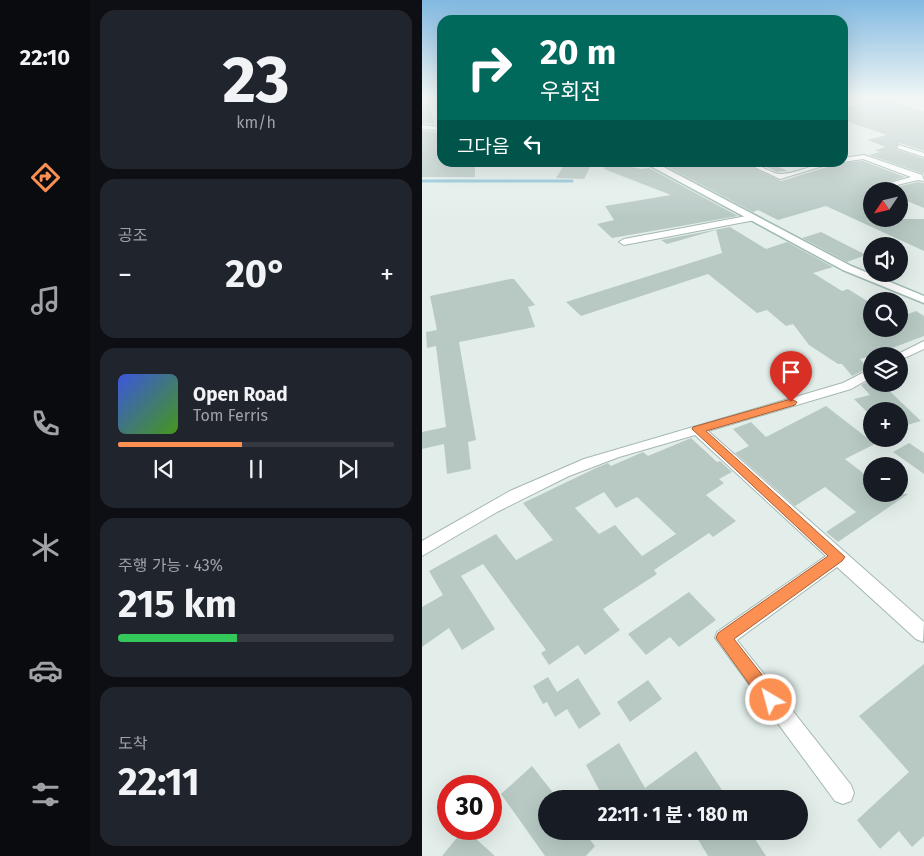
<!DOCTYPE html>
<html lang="ko">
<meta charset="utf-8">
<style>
body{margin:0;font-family:"Fira Sans","Noto Sans KR",sans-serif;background:#20242c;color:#f1f3f6;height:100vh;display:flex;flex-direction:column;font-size:19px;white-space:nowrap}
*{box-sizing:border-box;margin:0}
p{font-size:16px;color:#9ea1a6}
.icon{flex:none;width:28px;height:28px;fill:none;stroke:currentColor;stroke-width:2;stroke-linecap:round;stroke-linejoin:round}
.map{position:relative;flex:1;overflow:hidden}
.sheet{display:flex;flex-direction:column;gap:10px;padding:10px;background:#0d0f14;width:332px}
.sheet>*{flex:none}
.hud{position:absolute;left:15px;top:15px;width:411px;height:152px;border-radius:15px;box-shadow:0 5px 20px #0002;background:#00695c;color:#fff;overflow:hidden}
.needle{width:32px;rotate:235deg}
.controls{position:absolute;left:441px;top:182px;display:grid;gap:10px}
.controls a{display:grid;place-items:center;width:45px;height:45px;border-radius:50%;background:#171b24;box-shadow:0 5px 20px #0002;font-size:25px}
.speed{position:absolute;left:15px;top:775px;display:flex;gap:10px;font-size:25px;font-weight:700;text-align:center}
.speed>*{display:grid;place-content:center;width:65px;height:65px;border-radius:50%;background:#171b24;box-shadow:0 5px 20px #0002;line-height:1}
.speed .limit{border:8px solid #d22;background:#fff;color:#111}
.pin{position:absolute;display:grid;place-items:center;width:42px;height:42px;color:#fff;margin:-51px -21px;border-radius:50% 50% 50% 0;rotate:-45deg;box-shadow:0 0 5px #0007}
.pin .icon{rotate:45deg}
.me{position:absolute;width:55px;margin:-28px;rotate:323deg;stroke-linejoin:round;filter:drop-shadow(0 0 4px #0008)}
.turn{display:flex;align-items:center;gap:18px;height:105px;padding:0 20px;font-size:22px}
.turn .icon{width:65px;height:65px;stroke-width:2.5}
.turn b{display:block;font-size:35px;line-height:42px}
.then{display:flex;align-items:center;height:48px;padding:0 20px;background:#0003;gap:10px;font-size:19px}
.big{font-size:38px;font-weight:700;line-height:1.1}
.sheet .card{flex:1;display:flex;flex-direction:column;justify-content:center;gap:8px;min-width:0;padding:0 18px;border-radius:15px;background:#20242c}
.sheet .dial{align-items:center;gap:0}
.dial b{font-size:65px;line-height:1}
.song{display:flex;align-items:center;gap:15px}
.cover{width:60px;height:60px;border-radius:8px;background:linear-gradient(135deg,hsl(230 70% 55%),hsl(100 70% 35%))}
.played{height:5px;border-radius:2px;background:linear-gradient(90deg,#fc9053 45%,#363941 45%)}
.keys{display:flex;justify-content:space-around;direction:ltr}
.heat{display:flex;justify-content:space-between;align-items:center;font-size:28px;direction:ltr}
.charge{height:8px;border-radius:4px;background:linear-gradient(90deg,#34c759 43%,#363941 0)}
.trip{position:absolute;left:116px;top:790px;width:270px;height:50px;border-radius:25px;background:#171b24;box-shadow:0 5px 20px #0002;font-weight:700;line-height:50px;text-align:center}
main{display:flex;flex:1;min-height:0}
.dock{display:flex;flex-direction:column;width:90px;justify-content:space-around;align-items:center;background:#090b0e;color:#9ea1a6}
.dock .icon{width:35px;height:35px}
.dock .on{color:#fc9053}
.dock b{font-size:22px;color:#f1f3f6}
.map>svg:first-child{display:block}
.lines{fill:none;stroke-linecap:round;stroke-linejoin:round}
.stream{stroke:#87c1d7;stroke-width:3}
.building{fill:#b8c9c4;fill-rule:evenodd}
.street-casing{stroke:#a5b7b2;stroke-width:2}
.secondary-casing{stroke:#a0bbb4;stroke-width:3}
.street{fill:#fff;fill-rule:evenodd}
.secondary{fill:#fff;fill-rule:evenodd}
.route{fill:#fc9053;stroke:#a45e36}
</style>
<main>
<nav class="dock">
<b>22:10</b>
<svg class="icon on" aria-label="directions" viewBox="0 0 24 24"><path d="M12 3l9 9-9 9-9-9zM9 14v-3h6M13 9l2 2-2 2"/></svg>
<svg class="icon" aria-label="music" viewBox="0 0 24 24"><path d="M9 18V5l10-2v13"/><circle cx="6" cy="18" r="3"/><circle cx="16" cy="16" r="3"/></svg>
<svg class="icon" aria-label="phone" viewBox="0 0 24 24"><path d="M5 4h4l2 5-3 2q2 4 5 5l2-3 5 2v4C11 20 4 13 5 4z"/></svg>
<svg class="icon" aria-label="climate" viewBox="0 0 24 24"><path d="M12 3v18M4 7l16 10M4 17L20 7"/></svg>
<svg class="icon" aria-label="car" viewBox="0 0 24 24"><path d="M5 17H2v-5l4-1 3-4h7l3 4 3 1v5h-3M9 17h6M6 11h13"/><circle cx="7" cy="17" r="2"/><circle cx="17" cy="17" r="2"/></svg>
<svg class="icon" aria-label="filters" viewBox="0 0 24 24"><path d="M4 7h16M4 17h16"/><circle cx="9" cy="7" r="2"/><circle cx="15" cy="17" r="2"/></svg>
</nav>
<section class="sheet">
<div class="card dial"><b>23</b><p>km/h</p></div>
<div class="card"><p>공조</p>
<div class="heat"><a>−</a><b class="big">20°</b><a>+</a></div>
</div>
<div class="card">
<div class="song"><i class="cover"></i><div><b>Open Road</b><p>Tom Ferris</p></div></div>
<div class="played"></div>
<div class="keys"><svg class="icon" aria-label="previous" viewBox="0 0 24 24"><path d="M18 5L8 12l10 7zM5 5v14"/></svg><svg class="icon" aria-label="pause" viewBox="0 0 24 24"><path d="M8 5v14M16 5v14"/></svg><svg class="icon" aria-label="next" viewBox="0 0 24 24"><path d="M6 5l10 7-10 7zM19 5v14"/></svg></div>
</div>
<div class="card"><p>주행 가능 · 43%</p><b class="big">215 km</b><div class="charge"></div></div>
<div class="card"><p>도착</p><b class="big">22:11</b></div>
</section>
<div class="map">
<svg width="502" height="856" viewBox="0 0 502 856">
<rect width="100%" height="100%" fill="#e3eeea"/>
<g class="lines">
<path class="stream" d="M 0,181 L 150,181"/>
</g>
<path class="building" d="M 460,99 L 502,111 L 502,151 L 478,143 L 473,149 L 502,159 L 502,174 L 447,155 L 458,152 L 453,150 L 464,147 L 445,140 L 465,135 L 421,120 L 421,107 Z
M 8,105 L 12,124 L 0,123 L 0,107 Z
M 0,131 L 13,132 L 15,134 L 19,147 L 20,164 L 53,165 L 53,177 L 0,177 Z
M 441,161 L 483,177 L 448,187 L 450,219 L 502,219 L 502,251 L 404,206 L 356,220 L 336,210 L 331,212 L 240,164 L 320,162 L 359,181 L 419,163 Z
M 144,162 L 161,162 L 159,166 L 168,167 L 162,179 L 134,178 Z
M 183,162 L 220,169 L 227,168 L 316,216 L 190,238 L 175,224 L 192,220 L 183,206 L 249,195 L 182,169 Z
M 334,162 L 346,162 L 366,171 L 355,172 Z
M 496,182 L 502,183 L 502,208 L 478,198 L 478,188 L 475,187 Z
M 308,227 L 344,249 L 365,242 L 411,267 L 391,273 L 420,291 L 426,289 L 450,304 L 450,329 L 478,329 L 478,317 L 494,311 L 502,316 L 502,336 L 470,348 L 471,350 L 438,359 L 446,368 L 430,376 L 420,364 L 416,364 L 387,345 L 371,324 L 364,326 L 345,310 L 335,313 L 286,274 L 159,316 L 144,302 L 300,253 L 294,230 L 245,244 L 239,240 Z
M 399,232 L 444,255 L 425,262 L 380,238 Z
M 88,279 L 92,279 L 113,305 L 106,307 L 113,327 L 37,342 L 54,440 L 46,442 L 49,469 L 25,474 L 22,444 L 0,449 L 0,432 L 24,427 L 14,346 L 5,348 L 4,332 L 15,330 L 8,296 Z
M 450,379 L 450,384 L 460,384 L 499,421 L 478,427 L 478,411 L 444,411 L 432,399 L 448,395 L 439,385 Z
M 404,406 L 453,444 L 423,459 L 450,480 L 450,494 L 486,494 L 416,542 L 404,532 L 434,512 L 403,487 L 373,506 L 313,453 L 327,446 L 311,429 L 329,422 L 344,437 Z
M 269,438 L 295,462 L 298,461 L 310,472 L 297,479 L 302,483 L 284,495 L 314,521 L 291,537 L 287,533 L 232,570 L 235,574 L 181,609 L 198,630 L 163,655 L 156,645 L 127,665 L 119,653 L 124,650 L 61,564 L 39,576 L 73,629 L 40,650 L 27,628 L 0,647 L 0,607 L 21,595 L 7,571 L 74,534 L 94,560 L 131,540 L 101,503 L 174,468 L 186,463 L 189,466 L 221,452 L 226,456 ZM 182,492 L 194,508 L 215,497 L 254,534 L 220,556 L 193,525 L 177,534 L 153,508 Z
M 487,443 L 502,453 L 502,474 L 471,452 Z
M 267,592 L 294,620 L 257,647 L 248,637 L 224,655 L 206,634 Z
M 502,664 L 502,836 L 490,847 L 477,831 L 458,849 L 435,820 L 487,772 L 437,716 Z
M 126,677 L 135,692 L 156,678 L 179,714 L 157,729 L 145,709 L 133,717 L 125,702 L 121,704 L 111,686 Z
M 226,680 L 240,699 L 208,722 L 195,702 Z
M 197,743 L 223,788 L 274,751 L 306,799 L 182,799 L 164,765 Z
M 110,766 L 136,799 L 125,799 L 125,831 L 161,831 L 173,846 L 164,856 L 123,856 L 79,794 Z
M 42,829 L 43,829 L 73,856 L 20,856 Z
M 271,831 L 328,831 L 344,856 L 286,856 Z"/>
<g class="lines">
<defs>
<path id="street" d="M 20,97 L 20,101 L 0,105 L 0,101 Z
M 0,125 L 18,127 L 20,138 L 14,130 L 0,129 Z
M 477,145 L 502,153 L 502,157 L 475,148 Z
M 442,155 L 500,175 L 502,181 L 496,180 L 450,191 L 450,188 L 489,177 L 441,159 L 421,162 L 421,158 Z
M 322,162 C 336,162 348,174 359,174 C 375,174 394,162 414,162 L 358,179 Z
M 330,215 L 334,218 L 333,220 L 202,245 L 197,242 L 202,239 Z
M 502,341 L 502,349 L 478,360 L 478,356 L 472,356 Z
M 450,368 L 450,377 L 429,389 L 286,431 L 502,622 L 501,642 L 494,639 L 415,567 L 315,640 L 429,785 L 432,793 L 429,801 L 421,804 L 413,801 L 293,638 L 295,632 L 404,556 L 273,435 L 197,457 L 147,476 L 75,512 L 0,556 L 0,541 L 88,491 L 162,459 L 421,383 Z"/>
<path id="secondary" d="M 221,162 L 232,162 L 429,266 L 502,296 L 502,303 L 421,270 Z"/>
</defs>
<use href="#street" class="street-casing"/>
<use href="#secondary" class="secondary-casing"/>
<use href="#street" class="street"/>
<use href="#secondary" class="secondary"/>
</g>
<linearGradient id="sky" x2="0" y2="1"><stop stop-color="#81b9e1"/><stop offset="0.45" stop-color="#f2f7f6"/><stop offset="1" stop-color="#f2f7f6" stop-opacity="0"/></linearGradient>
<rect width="502" height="217" fill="url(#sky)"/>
<path class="route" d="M 369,399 L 375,402 L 373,405 L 284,431 L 423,557 L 420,561 L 312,639 L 355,694 L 358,700 L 355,706 L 349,708 L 343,706 L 294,638 L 296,633 L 406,556 L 270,429 L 271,427 Z"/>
</svg>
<div class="controls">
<a><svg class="needle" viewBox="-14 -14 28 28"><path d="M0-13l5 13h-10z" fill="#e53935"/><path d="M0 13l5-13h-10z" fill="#9ea1a6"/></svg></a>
<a><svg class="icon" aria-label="sound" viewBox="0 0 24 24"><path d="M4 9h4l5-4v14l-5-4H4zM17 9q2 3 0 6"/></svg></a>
<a><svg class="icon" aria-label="search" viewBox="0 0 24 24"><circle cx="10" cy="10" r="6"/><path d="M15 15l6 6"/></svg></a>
<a><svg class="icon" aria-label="layers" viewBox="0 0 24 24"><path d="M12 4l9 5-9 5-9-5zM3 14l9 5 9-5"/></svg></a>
<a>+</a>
<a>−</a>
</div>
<div class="speed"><div class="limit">30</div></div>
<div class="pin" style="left:369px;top:402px;background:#d93025"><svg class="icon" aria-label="arrive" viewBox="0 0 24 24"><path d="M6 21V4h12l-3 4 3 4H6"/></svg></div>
<svg class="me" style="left:349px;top:700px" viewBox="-20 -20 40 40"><circle r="17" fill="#fc9053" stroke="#fff" stroke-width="3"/><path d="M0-11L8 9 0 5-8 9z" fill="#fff"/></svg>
<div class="trip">22:11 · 1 분 · 180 m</div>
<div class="hud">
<div class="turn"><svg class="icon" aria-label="right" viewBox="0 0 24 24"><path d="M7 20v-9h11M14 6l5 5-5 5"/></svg><div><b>20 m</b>우회전</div></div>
<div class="then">그다음<svg class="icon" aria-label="left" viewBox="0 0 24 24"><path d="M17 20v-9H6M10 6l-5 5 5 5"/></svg></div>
</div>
</div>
</main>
